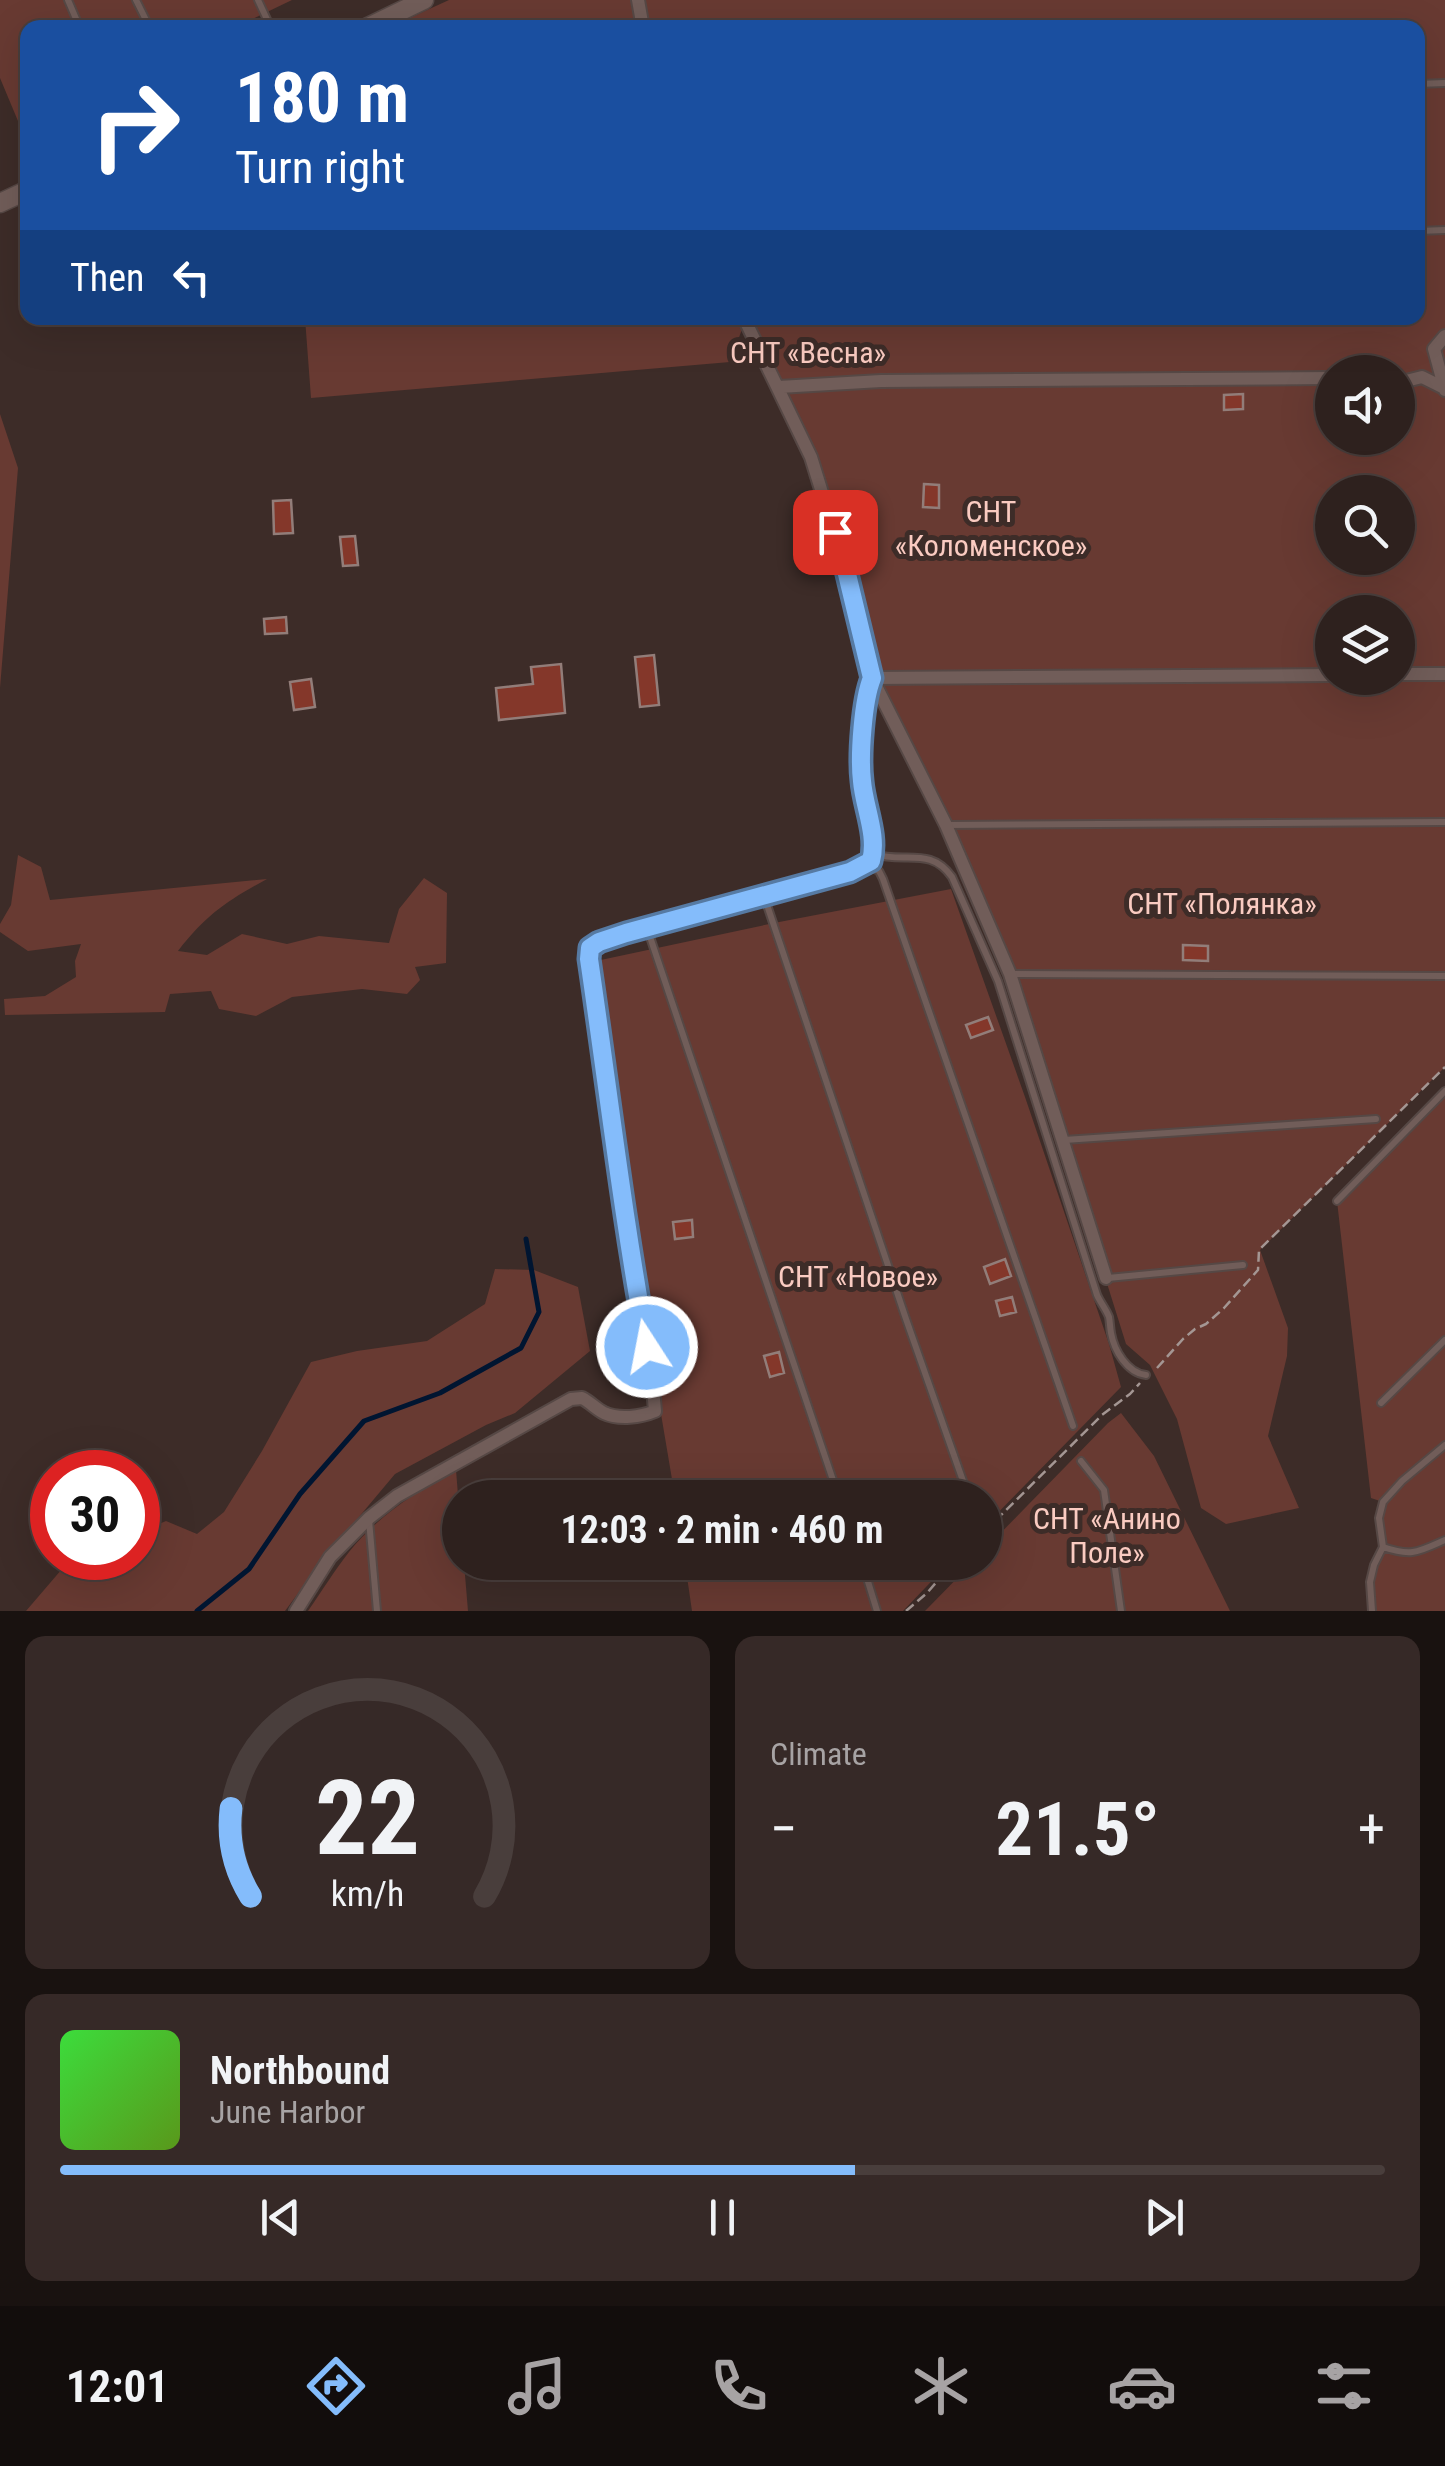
<!DOCTYPE html>
<meta charset="utf-8">
<style>
body{margin:0;font-family:"Roboto Condensed",sans-serif;background:#362927;color:#f1f3f6;height:100vh;display:flex;flex-direction:column;font-size:38px;white-space:nowrap}
*{box-sizing:border-box;margin:0}
p{font-size:32px;color:#a7a3a4}
.icon{flex:none;width:55px;height:55px;fill:none;stroke:currentColor;stroke-width:2;stroke-linecap:round;stroke-linejoin:round}
.map{position:relative;height:1611px;overflow:hidden}
.sheet{display:flex;flex-direction:column;gap:25px;padding:25px;background:#191210;flex:1}
.sheet>*{flex:none}
.banner{position:absolute;left:20px;top:20px;width:1405px;height:305px;border-radius:20px;box-shadow:0 10px 40px #0002,0 0 0 2px #493e3c;background:#1a4fa0;color:#fff;overflow:hidden}
.fabs{position:absolute;left:1315px;top:355px;display:grid;gap:20px}
.fabs a{display:grid;place-items:center;width:100px;height:100px;border-radius:50%;background:#2e211e;box-shadow:0 10px 40px #0002,0 0 0 2px #493e3c;font-size:50px}
.speed{position:absolute;left:30px;top:1450px;display:flex;gap:20px;font-size:50px;font-weight:700;text-align:center}
.speed>*{display:grid;place-content:center;width:130px;height:130px;border-radius:50%;background:#2e211e;box-shadow:0 10px 40px #0002,0 0 0 2px #493e3c;line-height:1}
.speed .limit{border:15px solid #d22;background:#fff;color:#111}
.pin{position:absolute;display:grid;place-items:center;width:85px;height:85px;color:#fff;margin:-42px;border-radius:20px;box-shadow:0 5px 15px #0006}
.me{position:absolute;width:110px;margin:-55px;rotate:349deg;stroke-linejoin:round;filter:drop-shadow(0 0 8px #0008)}
.turn{display:flex;align-items:center;gap:35px;height:210px;padding:0 50px;font-size:45px}
.turn .icon{width:130px;height:130px;stroke-width:2.5}
.turn b{display:block;font-size:70px;line-height:85px}
.then{display:flex;align-items:center;height:95px;padding:0 50px;background:#0003;gap:20px;font-size:38px}
.big{font-size:75px;font-weight:700;line-height:1.1}
.sheet .widget{flex:1;display:flex;flex-direction:column;justify-content:center;gap:15px;min-width:0;padding:0 35px;border-radius:20px;background:#362927}
.sheet .dial{align-items:center;gap:0}
.dial svg{height:260px;overflow:visible;fill:none;stroke:#493e3c;stroke-width:7;stroke-linecap:round;text-anchor:middle}
.dial text{fill:#f1f3f6;stroke:none}
.song{display:flex;align-items:center;gap:30px}
.cover{width:120px;height:120px;border-radius:15px;background:linear-gradient(135deg,hsl(120 70% 55%),hsl(90 70% 35%))}
.played{height:10px;border-radius:5px;background:linear-gradient(90deg,#84bcfb 60%,#493e3c 60%)}
.keys{display:flex;justify-content:space-around;direction:ltr}
.heat{display:flex;justify-content:space-between;align-items:center;font-size:55px;direction:ltr}
.sheet .tiles{flex:1;display:grid;gap:25px;grid-template-columns:1fr 1fr}
.widget:last-child{grid-column:span 2}
.trip{position:absolute;left:442px;top:1480px;width:560px;height:100px;border-radius:50px;background:#2e211e;box-shadow:0 10px 40px #0002,0 0 0 2px #493e3c;font-weight:700;line-height:100px;text-align:center}
.dock{display:flex;height:160px;justify-content:space-around;align-items:center;background:#120d0c;color:#a7a3a4}
.dock .icon{width:70px;height:70px}
.dock .on{color:#84bcfb}
.dock b{font-size:45px;color:#f1f3f6}
.map>svg:first-child{display:block}
.green{fill:#683a32;fill-rule:evenodd}
.lines{fill:none;stroke-linecap:round;stroke-linejoin:round}
.stream{stroke:#001531;stroke-width:5}
.building{fill:#84372a;stroke:#927d79;stroke-width:2.5}
.lane-casing{stroke:#564845;stroke-width:10}
.street-casing{stroke:#564845;stroke-width:16}
.secondary-casing{stroke:#564845;stroke-width:21}
.path{stroke:#a49693;stroke-width:2.5;stroke-dasharray:10 5;stroke-linecap:butt}
.lane{stroke:#715d59;stroke-width:6}
.street{stroke:#715d59;stroke-width:12}
.secondary{stroke:#715d59;stroke-width:18}
.route-casing{stroke:#567aa3;stroke-width:25}
.route{stroke:#84bcfb;stroke-width:18}
.labels{text-anchor:middle;dominant-baseline:central;stroke-width:10;stroke-linejoin:round;paint-order:stroke}
.park-label{font-size:30px;fill:#facbc1;stroke:#3d2c28}
</style>
<div class="map">
<svg width="1445" height="1611" viewBox="0 0 1445 1611">
<rect width="100%" height="100%" fill="#3d2c28"/>
<path class="green" d="M 0,0 L 292,0 L 236,27 L 28,28 L 28,131 L 23,133 L 0,78 Z
M 449,0 L 1445,0 L 1445,1067 L 1260,1250 L 1288,1328 L 1287,1356 L 1268,1436 L 1299,1508 L 1226,1524 L 1201,1508 L 1177,1419 L 1150,1365 L 1126,1344 L 1010,974 L 872,678 L 811,457 L 745,321 L 730,362 L 311,398 L 305,318 L 1418,318 L 1418,28 L 390,27 ZM 1332,372 L 1398,372 L 1398,438 L 1332,438 ZM 1332,492 L 1398,492 L 1398,558 L 1332,558 ZM 1332,612 L 1398,612 L 1398,678 L 1332,678 Z
M 0,414 L 18,468 L 0,688 Z
M 18,855 L 41,867 L 50,900 L 267,879 C 227,901 207,914 178,951 L 207,955 L 242,934 L 287,944 L 319,936 L 389,943 L 399,909 L 424,878 L 447,893 L 446,963 L 415,967 L 420,980 L 407,994 L 362,989 L 292,997 L 256,1016 L 219,1009 L 211,991 L 170,994 L 165,1012 L 5,1015 L 4,999 L 45,996 L 76,977 L 75,961 L 81,944 L 28,951 L 0,932 L 0,924 L 11,905 Z
M 951,889 L 1025,1097 L 1109,1344 L 1121,1387 L 985,1526 L 985,1498 L 675,1497 L 628,1218 L 596,961 L 774,923 Z
M 1445,1091 L 1445,1611 L 1372,1611 L 1370,1582 L 1383,1547 L 1379,1518 L 1383,1502 L 1371,1498 L 1337,1201 Z
M 495,1269 L 534,1270 L 578,1287 L 590,1351 L 515,1413 L 486,1425 L 395,1474 L 322,1561 L 285,1611 L 26,1611 L 68,1562 L 79,1558 L 138,1558 L 138,1533 L 166,1521 L 197,1534 L 224,1512 L 262,1451 L 311,1362 L 357,1351 L 427,1341 L 485,1304 Z
M 1121,1413 L 1154,1456 L 1230,1611 L 925,1611 L 972,1563 L 985,1562 L 985,1549 L 1108,1423 Z
M 456,1470 L 460,1520 L 460,1562 L 464,1563 L 468,1611 L 308,1611 C 322,1591 334,1571 349,1552 C 377,1517 416,1491 456,1470 Z
M 685,1563 L 949,1563 L 903,1611 L 692,1611 Z"/>
<g class="lines">
<path class="stream" d="M 197,1611 L 249,1569 L 300,1494 L 364,1421 L 440,1393 L 521,1348 L 539,1312 L 526,1239"/>
</g>
<path class="building" d="M 1243,394 L 1243,409 L 1224,410 L 1224,395 Z
M 924,484 L 939,485 L 939,508 L 923,507 Z
M 291,500 L 293,533 L 274,534 L 273,501 Z
M 355,536 L 358,565 L 343,566 L 340,537 Z
M 286,617 L 287,633 L 265,634 L 264,619 Z
M 654,655 L 659,705 L 640,707 L 635,657 Z
M 561,664 L 565,713 L 499,720 L 496,688 L 533,684 L 531,667 Z
M 311,679 L 315,707 L 294,710 L 290,682 Z
M 1183,945 L 1208,946 L 1208,961 L 1183,960 Z
M 988,1017 L 993,1030 L 971,1038 L 966,1025 Z
M 692,1220 L 693,1237 L 675,1239 L 673,1222 Z
M 1005,1259 L 1011,1276 L 990,1284 L 984,1267 Z
M 1012,1297 L 1016,1312 L 1000,1316 L 996,1301 Z
M 779,1352 L 784,1373 L 770,1377 L 764,1356 Z"/>
<g class="lines">
<defs>
<path id="lane" d="M 68,0 L 80,28
M 136,0 L 150,28
M 258,0 L 271,28
M 1418,84 L 1445,83
M 1418,231 L 1445,230
M 947,825 L 1445,822
M 874,854 C 905,864 930,846 952,877 L 998,981 L 1097,1295 C 1100,1302 1106,1309 1109,1317 C 1110,1322 1110,1328 1111,1333 C 1114,1350 1127,1373 1146,1375
M 867,866 L 879,871 L 883,879 L 1073,1426
M 764,896 L 906,1319 L 969,1498
M 647,928 L 839,1498
M 1011,974 L 1445,976
M 1064,1140 L 1376,1119
M 1337,1201 L 1445,1091
M 1108,1278 L 1243,1265
M 1381,1403 L 1445,1340
M 1081,1461 L 1104,1490 L 1121,1611
M 369,1520 L 377,1611
M 1383,1547 C 1412,1557 1418,1552 1445,1540
M 862,1562 L 877,1611
M 1372,1611 L 1370,1582 L 1374,1565 L 1383,1547 L 1379,1518 L 1383,1502 L 1402,1481 L 1445,1445"/>
<path id="street" d="M 638,0 L 643,28
M 744,318 L 811,457 L 846,570 L 872,678 L 946,825 L 1010,974 L 1106,1278
M 1445,336 L 1434,349 L 1445,390
M 1398,383 L 1422,377 L 1444,388
M 779,387 L 881,381 L 1332,378
M 1398,674 L 1445,674
M 872,678 L 1332,675
M 296,1611 L 330,1557 L 369,1518 L 397,1496 L 571,1399 L 582,1398 C 590,1402 596,1409 604,1413 C 619,1420 641,1417 655,1411 C 651,1356 637,1304 629,1250 C 614,1153 603,1056 589,959 L 590,948 L 599,942 L 626,933 L 850,873 L 871,861 C 878,835 864,808 862,781 C 859,756 863,701 872,678"/>
<path id="secondary" d="M 366,28 L 424,0
M 0,203 L 28,190"/>
</defs>
<use href="#lane" class="lane-casing"/>
<use href="#street" class="street-casing"/>
<use href="#secondary" class="secondary-casing"/>
<path class="path" d="M 1157,1368 L 1183,1339 L 1195,1329 L 1206,1324 L 1224,1308 L 1258,1270 L 1259,1250 L 1445,1067
M 985,1531 L 1102,1415 L 1130,1394 L 1140,1383
M 906,1611 L 927,1593 L 954,1562"/>
<use href="#lane" class="lane"/>
<use href="#street" class="street"/>
<use href="#secondary" class="secondary"/>
</g>
<g class="lines">
<defs>
<path id="route" d="M 647,1347 C 623,1218 608,1088 589,959 L 590,948 L 599,942 L 626,933 L 850,872 L 871,861 C 878,835 864,807 862,781 C 859,756 863,700 872,678 L 846,570 L 835,532"/>
</defs>
<use href="#route" class="route-casing"/>
<use href="#route" class="route"/>
</g>
<g class="labels">
<g class="park-label">
<text x="808" y="352">СНТ «Весна»</text>
<text x="991" y="511">СНТ<tspan x="991" dy="34">«Коломенское»</tspan></text>
<text x="1222" y="903">СНТ «Полянка»</text>
<text x="858" y="1276">СНТ «Новое»</text>
<text x="1107" y="1518">СНТ «Анино<tspan x="1107" dy="34">Поле»</tspan></text>
</g>
</g>
</svg>
<div class="fabs">
<a><svg class="icon" aria-label="sound" viewBox="0 0 24 24"><path d="M4 9h4l5-4v14l-5-4H4zM17 9q2 3 0 6"/></svg></a>
<a><svg class="icon" aria-label="search" viewBox="0 0 24 24"><circle cx="10" cy="10" r="6"/><path d="M15 15l6 6"/></svg></a>
<a><svg class="icon" aria-label="layers" viewBox="0 0 24 24"><path d="M12 4l9 5-9 5-9-5zM3 14l9 5 9-5"/></svg></a>
</div>
<div class="speed"><div class="limit">30</div></div>
<div class="pin" style="left:835px;top:532px;background:#d93025"><svg class="icon" aria-label="arrive" viewBox="0 0 24 24"><path d="M6 21V4h12l-3 4 3 4H6"/></svg></div>
<svg class="me" style="left:647px;top:1347px" viewBox="-20 -20 40 40"><circle r="17" fill="#84bcfb" stroke="#fff" stroke-width="3"/><path d="M0-11L8 9 0 5-8 9z" fill="#fff"/></svg>
<div class="trip">12:03 · 2 min · 460 m</div>
<div class="banner">
<div class="turn"><svg class="icon" aria-label="right" viewBox="0 0 24 24"><path d="M7 20v-9h11M14 6l5 5-5 5"/></svg><div><b>180 m</b>Turn right</div></div>
<div class="then">Then<svg class="icon" aria-label="left" viewBox="0 0 24 24"><path d="M17 20v-9H6M10 6l-5 5 5 5"/></svg></div>
</div>
</div>
<section class="sheet">
<div class="tiles">
<div class="widget dial"><svg viewBox="0 0 100 80">
<path d="M14 69A42 42 0 1 1 86 69"/>
<path d="M14 69A42 42 0 0 1 8 42" stroke="#84bcfb"/>
<text x="50" y="56" font-size="32" font-weight="700">22</text>
<text x="50" y="72" font-size="11">km/h</text>
</svg></div>
<div class="widget"><p>Climate</p>
<div class="heat"><a>−</a><b class="big">21.5°</b><a>+</a></div>
</div>
<div class="widget">
<div class="song"><i class="cover"></i><div><b>Northbound</b><p>June Harbor</p></div></div>
<div class="played"></div>
<div class="keys"><svg class="icon" aria-label="previous" viewBox="0 0 24 24"><path d="M18 5L8 12l10 7zM5 5v14"/></svg><svg class="icon" aria-label="pause" viewBox="0 0 24 24"><path d="M8 5v14M16 5v14"/></svg><svg class="icon" aria-label="next" viewBox="0 0 24 24"><path d="M6 5l10 7-10 7zM19 5v14"/></svg></div>
</div>
</div>
</section>
<nav class="dock">
<b>12:01</b>
<svg class="icon on" aria-label="directions" viewBox="0 0 24 24"><path d="M12 3l9 9-9 9-9-9zM9 14v-3h6M13 9l2 2-2 2"/></svg>
<svg class="icon" aria-label="music" viewBox="0 0 24 24"><path d="M9 18V5l10-2v13"/><circle cx="6" cy="18" r="3"/><circle cx="16" cy="16" r="3"/></svg>
<svg class="icon" aria-label="phone" viewBox="0 0 24 24"><path d="M5 4h4l2 5-3 2q2 4 5 5l2-3 5 2v4C11 20 4 13 5 4z"/></svg>
<svg class="icon" aria-label="climate" viewBox="0 0 24 24"><path d="M12 3v18M4 7l16 10M4 17L20 7"/></svg>
<svg class="icon" aria-label="car" viewBox="0 0 24 24"><path d="M5 17H2v-5l4-1 3-4h7l3 4 3 1v5h-3M9 17h6M6 11h13"/><circle cx="7" cy="17" r="2"/><circle cx="17" cy="17" r="2"/></svg>
<svg class="icon" aria-label="filters" viewBox="0 0 24 24"><path d="M4 7h16M4 17h16"/><circle cx="9" cy="7" r="2"/><circle cx="15" cy="17" r="2"/></svg>
</nav>
